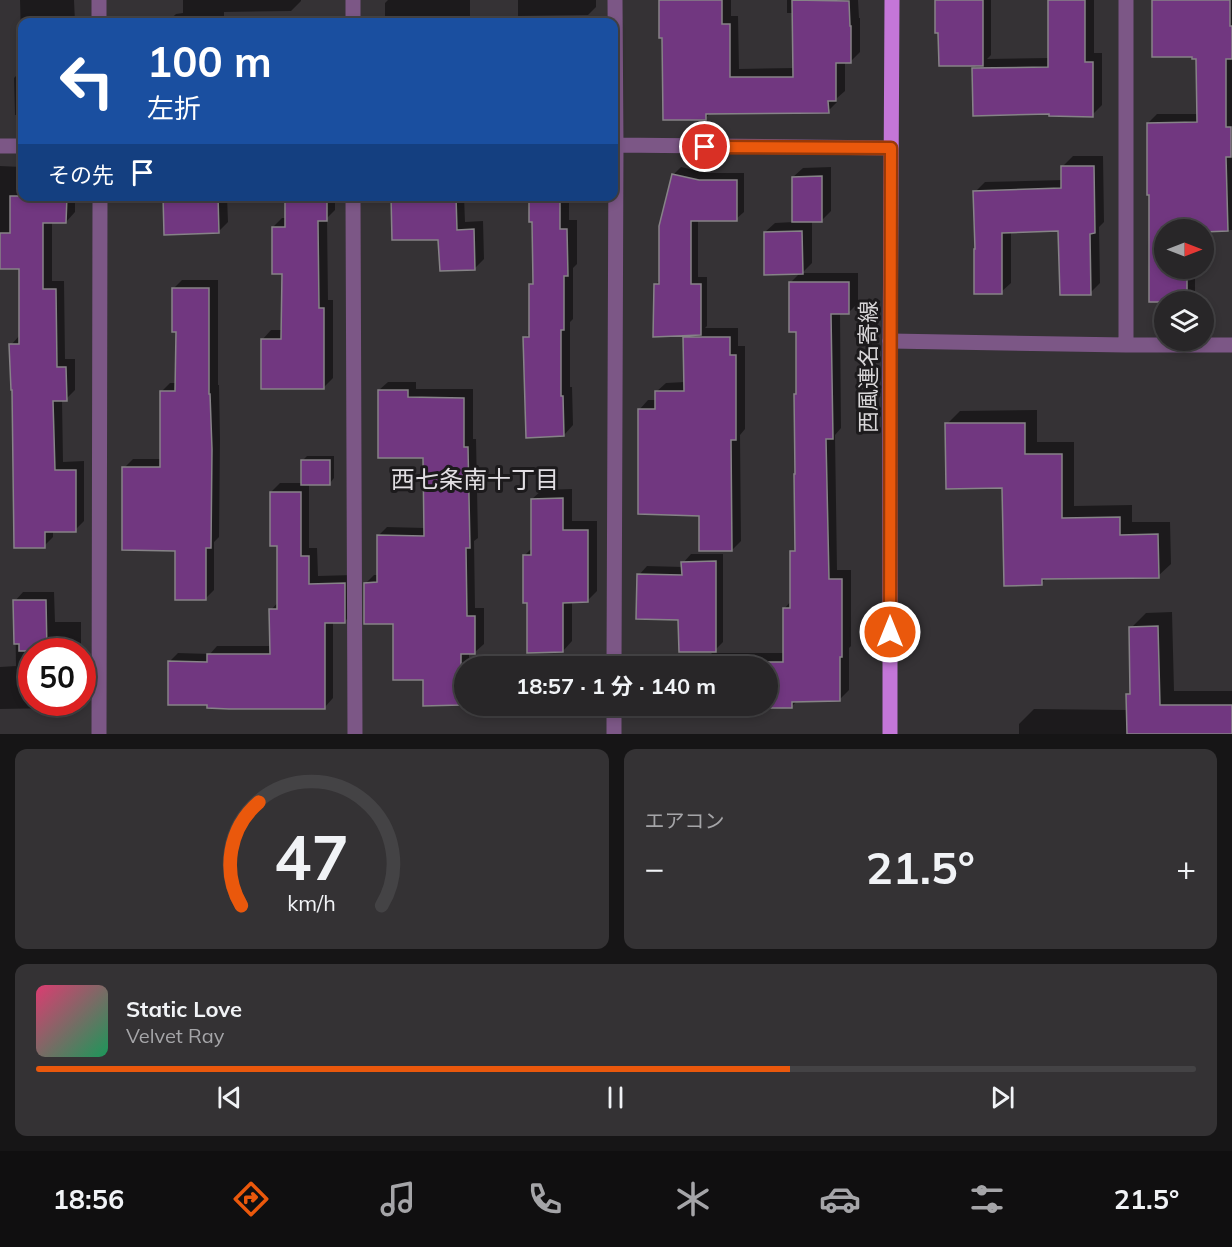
<!DOCTYPE html>
<html lang="ja">
<meta charset="utf-8">
<style>
body{margin:0;font-family:Mulish,"Noto Sans JP",sans-serif;background:#343234;color:#f1f3f6;height:100vh;display:flex;flex-direction:column;font-size:22px;white-space:nowrap}
*{box-sizing:border-box;margin:0}
p{font-size:20px;color:#a5a5a8}
.icon{flex:none;width:33px;height:33px;fill:none;stroke:currentColor;stroke-width:2;stroke-linecap:round;stroke-linejoin:round}
.map{position:relative;height:734px;overflow:hidden}
.panel{display:flex;flex-direction:column;gap:15px;padding:15px;background:#161516;flex:1}
.panel>*{flex:none}
.top-card{position:absolute;left:18px;top:18px;width:600px;height:183px;border-radius:12px;box-shadow:0 3px 9px #0003,0 0 0 2px #444345;background:#1a4fa0;color:#fff;overflow:hidden}
.needle{width:39px;rotate:90deg}
.tools{position:absolute;left:1154px;top:219px;display:grid;gap:12px}
.tools a{display:grid;place-items:center;width:60px;height:60px;border-radius:50%;background:#282628;box-shadow:0 3px 9px #0003,0 0 0 2px #444345;font-size:30px}
.speed{position:absolute;left:18px;top:638px;display:flex;gap:12px;font-size:30px;font-weight:700;text-align:center}
.speed>*{display:grid;place-content:center;width:78px;height:78px;border-radius:50%;background:#282628;box-shadow:0 3px 9px #0003,0 0 0 2px #444345;line-height:1}
.speed .limit{border:9px solid #d22;background:#fff;color:#111}
.pin{position:absolute;display:grid;place-items:center;width:51px;height:51px;color:#fff;margin:-26px;border:3px solid #fff;border-radius:50%;box-shadow:0 2px 6px #0007}
.me{position:absolute;width:66px;margin:-33px;rotate:0deg;stroke-linejoin:round;filter:drop-shadow(0 0 4px #0008)}
.turn{display:flex;align-items:center;gap:21px;height:126px;padding:0 30px;font-size:27px}
.turn .icon{width:78px;height:78px;stroke-width:2.5}
.turn b{display:block;font-size:42px;line-height:51px}
.then{display:flex;align-items:center;height:57px;padding:0 30px;background:#0003;gap:12px;font-size:22px}
.big{font-size:45px;font-weight:700;line-height:1.1}
.panel .card{flex:1;display:flex;flex-direction:column;justify-content:center;gap:9px;min-width:0;padding:0 21px;border-radius:12px;background:#343234}
.panel .dial{align-items:center;gap:0}
.dial svg{height:156px;overflow:visible;fill:none;stroke:#444345;stroke-width:7;stroke-linecap:round;text-anchor:middle}
.dial text{fill:#f1f3f6;stroke:none}
.song{display:flex;align-items:center;gap:18px}
.cover{width:72px;height:72px;border-radius:9px;background:linear-gradient(135deg,hsl(340 70% 55%),hsl(150 70% 35%))}
.played{height:6px;border-radius:3px;background:linear-gradient(90deg,#ea580c 65%,#444345 65%)}
.keys{display:flex;justify-content:space-around;direction:ltr}
.heat{display:flex;justify-content:space-between;align-items:center;font-size:33px;direction:ltr}
.panel .tiles{flex:1;display:grid;gap:15px;grid-template-columns:1fr 1fr}
.card:last-child{grid-column:span 2}
.trip{position:absolute;left:454px;top:656px;width:324px;height:60px;border-radius:30px;background:#282628;box-shadow:0 3px 9px #0003,0 0 0 2px #444345;font-weight:700;line-height:60px;text-align:center}
.tabs{display:flex;height:96px;justify-content:space-around;align-items:center;background:#100f10;color:#a5a5a8}
.tabs .icon{width:42px;height:42px}
.tabs .selected{color:#ea580c}
.tabs b{font-size:27px;color:#f1f3f6}
.map>svg:first-child{display:block}
.shadow{fill:#0007}
.building{fill:#713780;stroke:#868387;stroke-width:1.5}
.lines{fill:none;stroke-linecap:round;stroke-linejoin:round}
.minor{stroke:#7c5786;stroke-width:15}
.major{stroke:#c476d8;stroke-width:15}
.route-casing{stroke:#983908;stroke-width:15}
.route{stroke:#ea580c;stroke-width:10}
.labels{text-anchor:middle;dominant-baseline:central;stroke-width:6;stroke-linejoin:round;paint-order:stroke}
.street-label{font-size:22px;fill:#d8d6d8;stroke:#1c1a1c}
.neighbourhood-label{font-size:24px;fill:#e1dee2;stroke:#1c1a1c}
</style>
<div class="map">
<svg width="1232" height="734" viewBox="0 0 1232 734">
<rect width="100%" height="100%" fill="#353235"/>
<path class="shadow" d="M 20,0 L 74,0 L 75,22 L 22,22 L 22,115 L 15,115 L 14,78 L 16,76 L 16,43 L 21,38 Z
M 183,0 L 301,0 L 301,1 L 291,11 L 224,12 L 224,22 L 167,22 L 176,14 L 183,13 Z
M 388,0 L 470,0 L 470,22 L 385,22 L 385,3 Z
M 518,0 L 596,0 L 596,7 L 588,15 L 518,16 Z
M 660,0 L 731,0 L 731,16 L 738,16 L 739,69 L 795,68 L 794,13 L 787,13 L 787,0 L 858,0 L 859,18 L 860,18 L 860,52 L 851,61 L 845,61 L 845,91 L 837,98 L 837,102 L 828,111 L 711,112 L 706,118 L 664,36 Z
M 936,0 L 991,0 L 991,55 L 987,59 L 1049,58 L 1049,0 L 1094,0 L 1094,53 L 1102,53 L 1102,105 L 1092,115 L 973,69 L 978,64 Z
M 1153,0 L 1232,0 L 1232,230 L 1164,230 L 1164,268 L 1195,268 L 1195,293 L 1186,302 L 1150,302 L 1150,193 L 1148,123 L 1157,114 L 1199,114 L 1198,58 Z
M 319,16 L 319,22 L 283,22 L 289,17 Z
M 1073,156 L 1103,156 L 1104,222 L 1099,227 L 1100,283 L 1090,293 L 1060,230 L 1011,231 L 1011,283 L 1001,292 L 975,192 L 985,182 L 1063,180 L 1063,166 Z
M 0,166 L 22,167 L 22,196 L 75,196 L 75,212 L 66,222 L 52,221 L 52,281 L 64,281 L 65,359 L 75,359 L 75,390 L 66,399 L 62,400 L 63,462 L 84,461 L 84,521 L 75,530 L 53,531 L 53,537 L 44,546 L 14,388 L 11,345 L 20,335 L 20,267 L 0,267 Z
M 681,167 L 707,173 L 744,173 L 744,212 L 736,219 L 698,219 L 698,277 L 707,277 L 707,326 L 705,328 L 738,328 L 738,346 L 745,346 L 745,429 L 740,435 L 741,541 L 732,550 L 700,515 L 639,410 L 648,400 L 657,400 L 656,392 L 666,383 L 685,382 L 685,338 L 689,334 L 655,285 L 661,279 L 673,175 Z
M 831,167 L 831,211 L 821,221 L 812,221 L 812,263 L 802,273 L 858,273 L 858,303 L 848,313 L 840,313 L 841,428 L 835,435 L 837,570 L 851,570 L 851,646 L 849,648 L 849,690 L 840,699 L 798,700 L 791,707 L 703,705 L 768,705 L 768,666 L 703,666 L 703,662 L 715,650 L 680,619 L 639,575 L 647,566 L 683,567 L 683,563 L 691,554 L 723,554 L 723,642 L 712,653 L 784,653 L 784,609 L 791,601 L 792,552 L 796,548 L 797,331 L 791,282 L 800,273 L 765,232 L 775,223 L 794,222 L 793,177 L 803,168 Z
M 165,196 L 227,196 L 228,222 L 218,232 Z
M 286,196 L 335,196 L 335,210 L 327,218 L 328,300 L 333,300 L 333,378 L 324,387 L 262,340 L 271,330 L 282,330 L 284,272 L 273,227 L 282,218 L 286,218 Z
M 392,196 L 464,196 L 465,222 L 483,221 L 484,259 L 475,268 Z
M 530,196 L 569,196 L 569,220 L 577,220 L 577,264 L 573,268 L 573,319 L 570,322 L 570,387 L 572,387 L 573,425 L 564,435 L 525,338 L 531,332 L 531,284 L 534,281 L 533,220 Z
M 182,280 L 218,280 L 218,385 L 219,385 L 220,439 L 219,537 L 214,542 L 214,590 L 205,599 L 176,549 L 124,468 L 133,459 L 161,459 L 161,392 L 170,383 L 176,383 L 177,330 L 173,289 Z
M 388,382 L 416,382 L 416,389 L 473,389 L 473,439 L 476,439 L 478,538 L 474,541 L 475,608 L 484,608 L 484,644 L 475,652 L 469,652 L 469,666 L 465,666 L 465,700 L 461,704 L 425,679 L 394,623 L 366,583 L 374,575 L 378,575 L 378,536 L 387,527 L 425,528 L 424,456 L 379,390 Z
M 1037,410 L 1037,442 L 1074,442 L 1074,506 L 1132,505 L 1132,522 L 1170,522 L 1171,564 L 1158,576 L 1047,578 L 1041,583 L 1004,487 L 947,424 L 960,411 Z
M 307,456 L 334,456 L 334,478 L 330,483 L 309,483 L 309,548 L 317,548 L 318,576 L 353,575 L 353,613 L 344,622 L 333,621 L 333,698 L 325,707 L 169,662 L 178,653 L 210,654 L 217,646 L 271,646 L 271,610 L 279,601 L 278,544 L 271,492 L 280,483 L 303,483 L 302,461 Z
M 572,489 L 572,521 L 597,521 L 597,591 L 587,601 L 572,601 L 572,641 L 563,651 L 528,601 L 524,556 L 532,548 L 532,499 L 542,490 Z
M 23,592 L 54,592 L 55,622 L 81,622 L 81,651 L 32,651 L 32,702 L 65,702 L 59,708 L 0,709 L 0,667 L 16,666 L 15,601 Z
M 1172,612 L 1174,691 L 1232,691 L 1232,734 L 1019,734 L 1019,724 L 1034,709 L 1128,710 L 1128,695 L 1132,691 L 1131,628 L 1146,613 Z"/>
<path class="building" d="M 659,0 L 722,0 L 722,24 L 730,24 L 730,77 L 793,77 L 792,0 L 849,1 L 850,26 L 851,26 L 851,63 L 836,63 L 836,101 L 828,101 L 829,113 L 706,114 L 706,120 L 663,120 L 662,38 L 659,38 Z
M 935,0 L 983,0 L 983,66 L 939,66 L 938,33 L 935,33 Z
M 1048,0 L 1085,0 L 1085,62 L 1093,62 L 1093,117 L 1049,116 L 1049,114 L 973,116 L 972,68 L 1048,67 Z
M 1152,0 L 1230,0 L 1230,26 L 1232,26 L 1232,59 L 1226,59 L 1226,127 L 1231,127 L 1231,157 L 1226,157 L 1228,231 L 1203,232 L 1203,230 L 1164,230 L 1164,268 L 1187,268 L 1187,302 L 1149,302 L 1149,195 L 1147,195 L 1147,123 L 1197,122 L 1196,59 L 1192,59 L 1192,57 L 1152,57 Z
M 1061,166 L 1094,166 L 1095,233 L 1090,234 L 1091,295 L 1060,295 L 1058,231 L 1002,233 L 1002,294 L 974,294 L 974,249 L 975,249 L 973,191 L 1061,188 Z
M 672,174 L 699,180 L 737,180 L 737,221 L 691,221 L 691,284 L 701,284 L 701,335 L 653,337 L 654,284 L 659,284 L 659,226 Z
M 822,176 L 822,222 L 792,222 L 792,177 Z
M 10,196 L 67,196 L 66,223 L 43,223 L 43,289 L 56,289 L 57,367 L 66,367 L 67,401 L 53,401 L 55,470 L 76,470 L 76,532 L 45,532 L 45,548 L 14,548 L 12,390 L 11,390 L 9,344 L 19,344 L 19,269 L 0,269 L 0,233 L 10,233 Z
M 163,196 L 218,196 L 219,233 L 164,235 Z
M 285,196 L 327,196 L 327,221 L 318,221 L 319,308 L 324,308 L 324,389 L 261,389 L 261,339 L 281,339 L 282,274 L 272,274 L 272,227 L 285,227 Z
M 391,196 L 456,196 L 457,230 L 474,229 L 475,270 L 440,271 L 438,240 L 392,240 Z
M 529,196 L 560,196 L 560,229 L 567,229 L 568,276 L 564,276 L 564,330 L 561,330 L 561,396 L 563,396 L 564,436 L 526,438 L 523,337 L 529,337 L 529,284 L 533,284 L 532,222 L 529,222 Z
M 802,231 L 803,274 L 764,275 L 764,232 Z
M 789,282 L 849,282 L 849,314 L 831,314 L 833,439 L 826,439 L 829,579 L 842,579 L 842,657 L 840,657 L 840,701 L 792,702 L 792,708 L 701,708 L 701,705 L 768,705 L 768,666 L 701,666 L 701,662 L 783,662 L 783,608 L 790,608 L 790,551 L 795,551 L 794,474 L 795,474 L 794,394 L 796,394 L 796,332 L 789,332 Z
M 172,288 L 209,288 L 209,394 L 210,394 L 212,449 L 211,548 L 206,548 L 206,600 L 175,600 L 175,551 L 122,550 L 122,467 L 160,467 L 160,391 L 175,391 L 176,332 L 172,332 Z
M 683,337 L 730,337 L 730,355 L 736,355 L 736,440 L 731,440 L 732,551 L 699,551 L 699,516 L 638,514 L 638,409 L 655,409 L 655,391 L 684,391 Z
M 378,390 L 408,390 L 408,397 L 464,398 L 464,447 L 468,447 L 470,548 L 466,548 L 467,616 L 475,616 L 475,654 L 461,654 L 461,705 L 423,706 L 423,680 L 393,680 L 393,624 L 364,624 L 364,583 L 377,582 L 377,535 L 424,536 L 423,458 L 378,458 Z
M 945,423 L 1025,423 L 1025,454 L 1062,454 L 1062,518 L 1120,517 L 1120,535 L 1158,534 L 1159,578 L 1042,579 L 1042,585 L 1004,586 L 1002,488 L 946,489 Z
M 301,460 L 330,460 L 330,485 L 301,485 Z
M 270,492 L 301,492 L 301,556 L 309,556 L 309,584 L 345,583 L 345,623 L 325,623 L 325,709 L 229,709 L 207,708 L 207,705 L 168,705 L 168,661 L 207,662 L 207,654 L 270,654 L 269,609 L 277,609 L 277,546 L 270,546 Z
M 563,498 L 563,530 L 588,530 L 588,602 L 563,603 L 563,652 L 527,653 L 527,603 L 523,603 L 523,555 L 531,555 L 531,499 Z
M 716,561 L 716,652 L 679,652 L 678,620 L 636,619 L 637,574 L 682,575 L 681,562 Z
M 13,600 L 46,600 L 47,651 L 19,651 L 19,644 L 14,644 Z
M 1158,626 L 1160,705 L 1232,705 L 1232,734 L 1127,734 L 1126,694 L 1130,694 L 1129,627 Z"/>
<g class="lines">
<path class="minor" d="M 99,0 L 99,22
M 353,0 L 353,22
M 614,145 L 891,148
M 0,146 L 22,146
M 353,196 L 355,734
M 890,341 L 1126,345 L 1232,345
M 1126,345 L 1126,0
M 614,666 L 616,145 L 615,0
M 99,734 L 100,196
M 614,734 L 614,705"/>
<path class="major" d="M 890,734 L 890,379 L 892,0"/>
</g>
<g class="lines">
<defs>
<path id="route" d="M 705,147 L 891,148 L 890,632"/>
</defs>
<use href="#route" class="route-casing"/>
<use href="#route" class="route"/>
</g>
<g class="labels">
<g class="street-label">
<text transform="translate(868 367) rotate(-90)">西風連名寄線</text>
</g>
<g class="neighbourhood-label">
<text x="475" y="479">西七条南十丁目</text>
</g>
</g>
</svg>
<div class="tools">
<a><svg class="needle" viewBox="-14 -14 28 28"><path d="M0-13l5 13h-10z" fill="#e53935"/><path d="M0 13l5-13h-10z" fill="#a5a5a8"/></svg></a>
<a><svg class="icon" aria-label="layers" viewBox="0 0 24 24"><path d="M12 4l9 5-9 5-9-5zM3 14l9 5 9-5"/></svg></a>
</div>
<div class="speed"><div class="limit">50</div></div>
<div class="pin" style="left:705px;top:147px;background:#d93025"><svg class="icon" aria-label="arrive" viewBox="0 0 24 24"><path d="M6 21V4h12l-3 4 3 4H6"/></svg></div>
<svg class="me" style="left:890px;top:632px" viewBox="-20 -20 40 40"><circle r="17" fill="#ea580c" stroke="#fff" stroke-width="3"/><path d="M0-11L8 9 0 5-8 9z" fill="#fff"/></svg>
<div class="trip">18:57 · 1 分 · 140 m</div>
<div class="top-card">
<div class="turn"><svg class="icon" aria-label="left" viewBox="0 0 24 24"><path d="M17 20v-9H6M10 6l-5 5 5 5"/></svg><div><b>100 m</b>左折</div></div>
<div class="then">その先<svg class="icon" aria-label="arrive" viewBox="0 0 24 24"><path d="M6 21V4h12l-3 4 3 4H6"/></svg></div>
</div>
</div>
<section class="panel">
<div class="tiles">
<div class="card dial"><svg viewBox="0 0 100 80">
<path d="M14 69A42 42 0 1 1 86 69"/>
<path d="M14 69A42 42 0 0 1 23 16" stroke="#ea580c"/>
<text x="50" y="56" font-size="32" font-weight="700">47</text>
<text x="50" y="72" font-size="11">km/h</text>
</svg></div>
<div class="card"><p>エアコン</p>
<div class="heat"><a>−</a><b class="big">21.5°</b><a>+</a></div>
</div>
<div class="card">
<div class="song"><i class="cover"></i><div><b>Static Love</b><p>Velvet Ray</p></div></div>
<div class="played"></div>
<div class="keys"><svg class="icon" aria-label="previous" viewBox="0 0 24 24"><path d="M18 5L8 12l10 7zM5 5v14"/></svg><svg class="icon" aria-label="pause" viewBox="0 0 24 24"><path d="M8 5v14M16 5v14"/></svg><svg class="icon" aria-label="next" viewBox="0 0 24 24"><path d="M6 5l10 7-10 7zM19 5v14"/></svg></div>
</div>
</div>
</section>
<nav class="tabs">
<b>18:56</b>
<svg class="icon selected" aria-label="directions" viewBox="0 0 24 24"><path d="M12 3l9 9-9 9-9-9zM9 14v-3h6M13 9l2 2-2 2"/></svg>
<svg class="icon" aria-label="music" viewBox="0 0 24 24"><path d="M9 18V5l10-2v13"/><circle cx="6" cy="18" r="3"/><circle cx="16" cy="16" r="3"/></svg>
<svg class="icon" aria-label="phone" viewBox="0 0 24 24"><path d="M5 4h4l2 5-3 2q2 4 5 5l2-3 5 2v4C11 20 4 13 5 4z"/></svg>
<svg class="icon" aria-label="climate" viewBox="0 0 24 24"><path d="M12 3v18M4 7l16 10M4 17L20 7"/></svg>
<svg class="icon" aria-label="car" viewBox="0 0 24 24"><path d="M5 17H2v-5l4-1 3-4h7l3 4 3 1v5h-3M9 17h6M6 11h13"/><circle cx="7" cy="17" r="2"/><circle cx="17" cy="17" r="2"/></svg>
<svg class="icon" aria-label="filters" viewBox="0 0 24 24"><path d="M4 7h16M4 17h16"/><circle cx="9" cy="7" r="2"/><circle cx="15" cy="17" r="2"/></svg>
<b>21.5°</b>
</nav>
